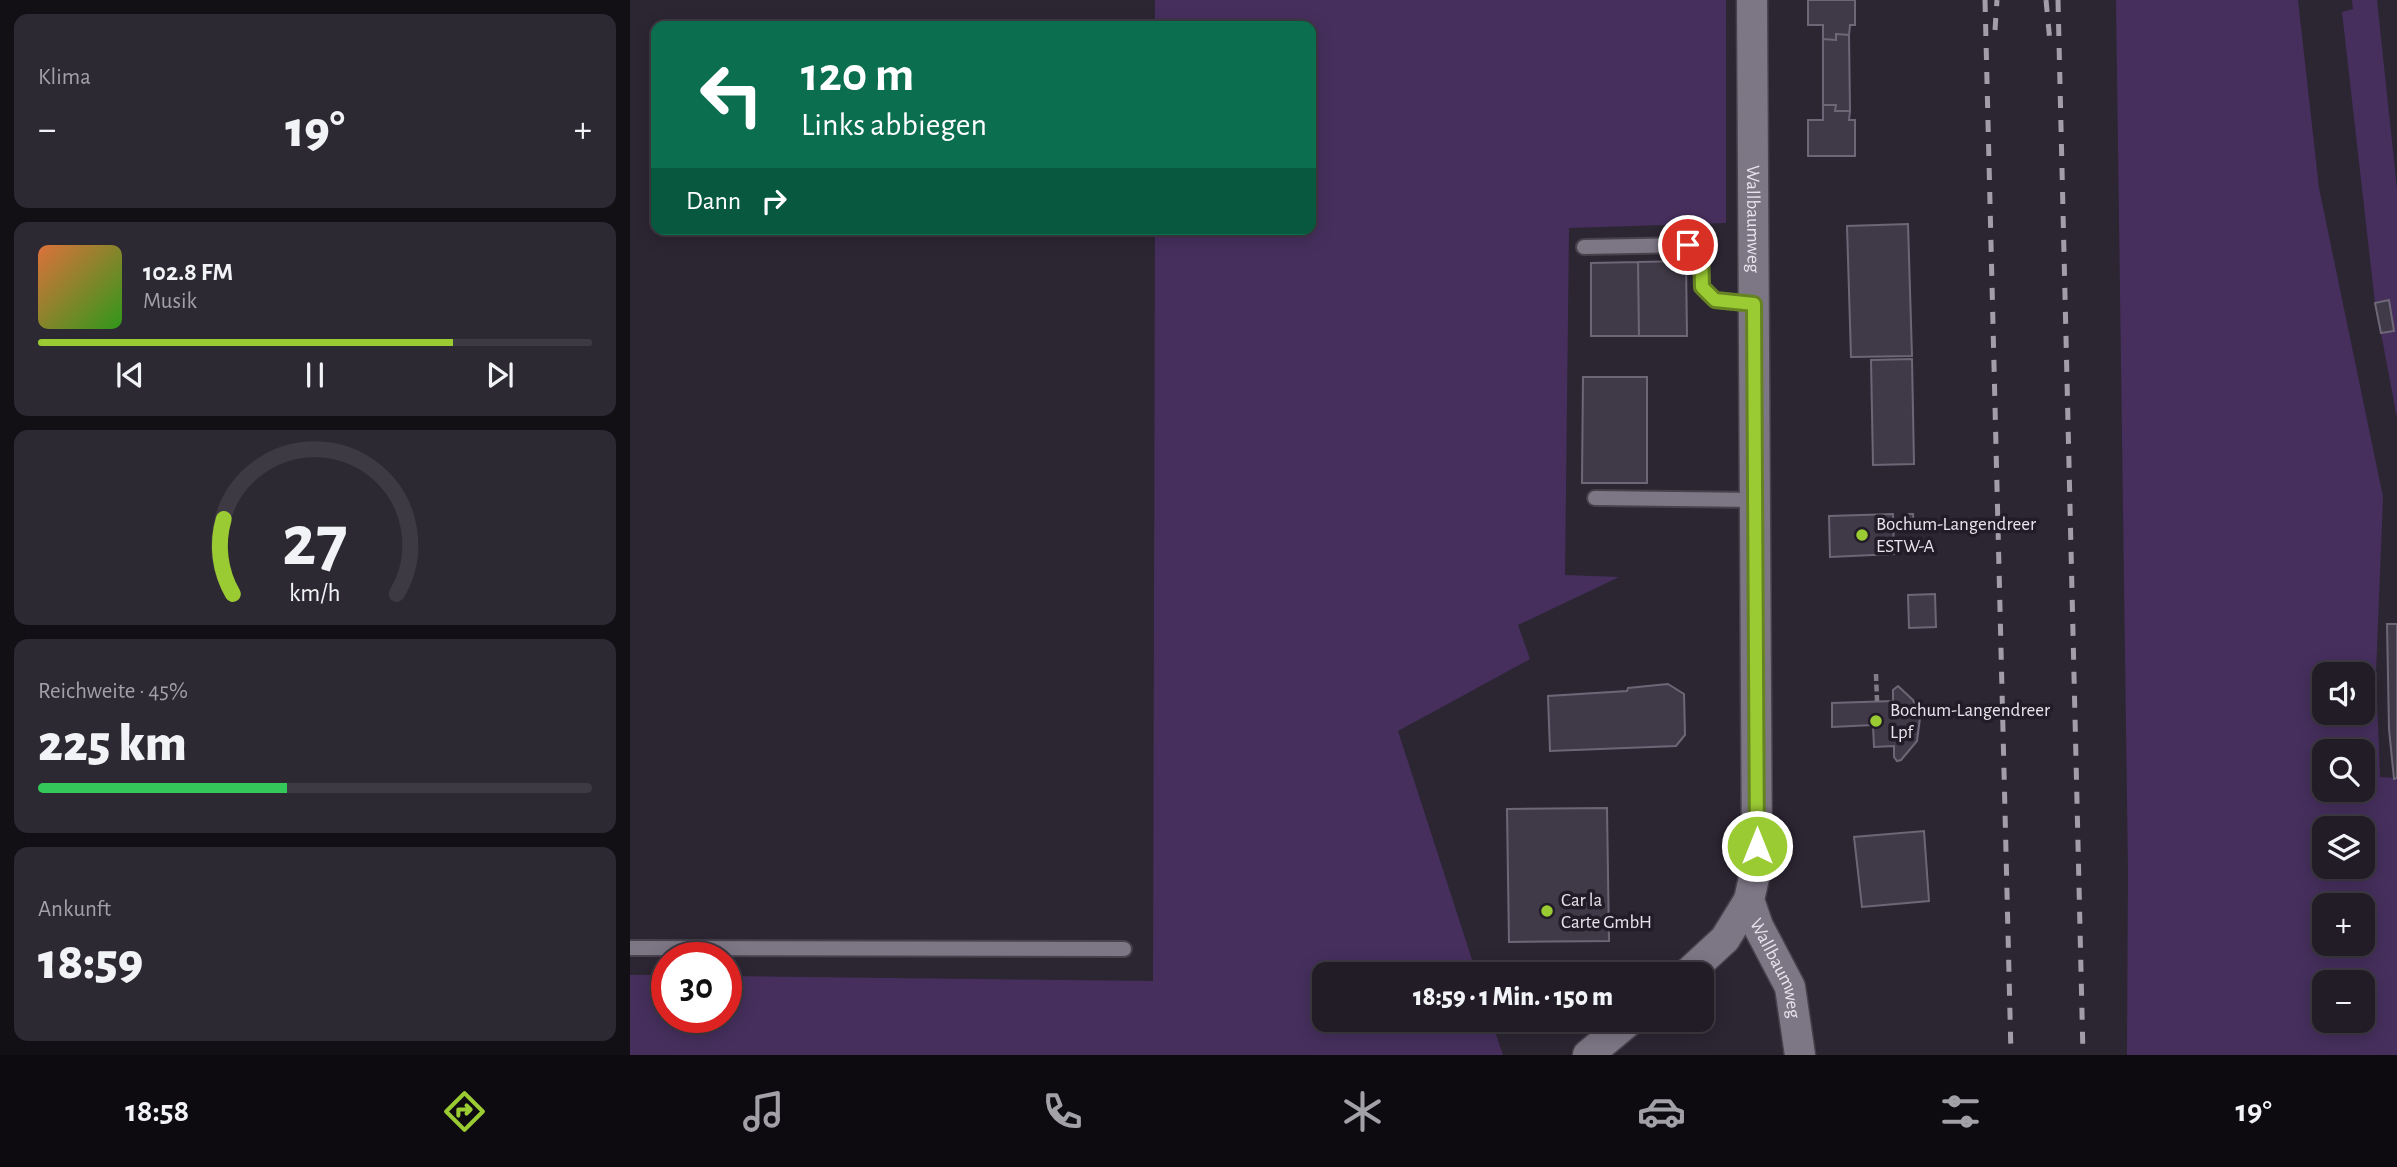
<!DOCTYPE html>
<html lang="de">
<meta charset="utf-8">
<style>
body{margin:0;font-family:"Alegreya Sans",sans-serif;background:#2d2932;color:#f1f3f6;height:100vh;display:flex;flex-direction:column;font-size:26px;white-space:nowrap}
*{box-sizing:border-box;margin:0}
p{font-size:23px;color:#a2a1a7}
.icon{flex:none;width:38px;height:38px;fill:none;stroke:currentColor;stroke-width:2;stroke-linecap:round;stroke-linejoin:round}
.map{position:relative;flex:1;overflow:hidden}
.details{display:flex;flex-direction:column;gap:14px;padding:14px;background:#120f15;width:630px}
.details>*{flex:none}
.top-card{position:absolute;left:21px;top:21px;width:665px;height:214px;border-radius:14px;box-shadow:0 4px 18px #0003,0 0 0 2px #3e3a43;background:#0b6e4f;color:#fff;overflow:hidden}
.tools{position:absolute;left:1682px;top:662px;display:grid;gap:14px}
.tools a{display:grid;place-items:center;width:63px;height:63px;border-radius:14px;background:#211c26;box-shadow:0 4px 18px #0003,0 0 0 2px #3e3a43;font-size:35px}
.speed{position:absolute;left:21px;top:942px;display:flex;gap:14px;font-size:35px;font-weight:700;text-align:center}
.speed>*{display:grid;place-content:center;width:91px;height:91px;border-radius:50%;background:#211c26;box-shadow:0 4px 18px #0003,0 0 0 2px #3e3a43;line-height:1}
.speed .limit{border:10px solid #d22;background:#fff;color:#111}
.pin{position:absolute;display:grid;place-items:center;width:60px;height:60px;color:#fff;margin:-30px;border:4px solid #fff;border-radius:50%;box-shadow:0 2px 7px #0007}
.me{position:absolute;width:77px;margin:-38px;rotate:0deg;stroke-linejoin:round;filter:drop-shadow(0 0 5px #0008)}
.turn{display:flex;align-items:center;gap:24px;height:147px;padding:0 35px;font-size:32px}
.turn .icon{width:91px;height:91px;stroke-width:2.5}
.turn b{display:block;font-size:49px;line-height:60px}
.then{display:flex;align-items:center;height:66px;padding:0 35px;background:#0003;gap:14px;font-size:26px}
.big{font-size:52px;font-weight:800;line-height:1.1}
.details .widget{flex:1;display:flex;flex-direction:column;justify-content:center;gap:10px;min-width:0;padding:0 24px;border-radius:14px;background:#2d2932}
.details .dial{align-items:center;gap:0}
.dial svg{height:182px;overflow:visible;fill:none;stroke:#3e3a43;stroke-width:7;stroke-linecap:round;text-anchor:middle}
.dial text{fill:#f1f3f6;stroke:none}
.song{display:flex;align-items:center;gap:21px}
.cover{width:84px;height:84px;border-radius:10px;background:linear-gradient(135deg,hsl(20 70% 55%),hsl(110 70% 35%))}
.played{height:7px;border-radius:4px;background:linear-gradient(90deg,#9bcb33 75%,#3e3a43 75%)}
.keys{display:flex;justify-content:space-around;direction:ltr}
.heat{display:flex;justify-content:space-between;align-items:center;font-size:38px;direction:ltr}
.charge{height:10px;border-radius:5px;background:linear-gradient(90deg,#34c759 45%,#3e3a43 0)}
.trip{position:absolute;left:682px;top:962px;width:402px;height:70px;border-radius:14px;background:#211c26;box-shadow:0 4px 18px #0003,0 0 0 2px #3e3a43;font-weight:800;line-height:70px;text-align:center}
.menu{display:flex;height:112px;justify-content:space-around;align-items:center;background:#0d0b0f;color:#a2a1a7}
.menu .icon{width:49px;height:49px}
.menu .active{color:#9bcb33}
.menu b{font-size:32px;color:#f1f3f6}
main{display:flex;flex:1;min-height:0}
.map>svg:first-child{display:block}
.green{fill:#462f5d;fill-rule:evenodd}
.building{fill:#403a48;stroke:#6d6676;stroke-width:2}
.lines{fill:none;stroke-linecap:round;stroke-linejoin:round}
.lane-casing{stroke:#48424d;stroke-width:18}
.street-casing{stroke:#48424d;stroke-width:33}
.path{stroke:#807b86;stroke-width:4.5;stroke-dasharray:7 3.5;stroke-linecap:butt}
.lane{stroke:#7d7685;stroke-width:14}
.street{stroke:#7d7685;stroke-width:30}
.rail{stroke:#a29da8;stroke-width:5;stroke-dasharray:12 12;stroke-linecap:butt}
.route-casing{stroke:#658421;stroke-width:18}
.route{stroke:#9bcb33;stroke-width:12}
.poi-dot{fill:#9bcb33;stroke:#221c29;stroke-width:2.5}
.labels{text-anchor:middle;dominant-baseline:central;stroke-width:7;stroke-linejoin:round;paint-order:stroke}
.street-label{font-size:19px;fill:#e8e4ed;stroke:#221c29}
.poi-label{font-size:19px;fill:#e8e4ed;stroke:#221c29;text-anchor:start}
</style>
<main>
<section class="details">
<div class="widget"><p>Klima</p>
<div class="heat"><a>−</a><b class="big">19°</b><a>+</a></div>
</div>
<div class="widget">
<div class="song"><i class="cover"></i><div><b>102.8 FM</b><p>Musik</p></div></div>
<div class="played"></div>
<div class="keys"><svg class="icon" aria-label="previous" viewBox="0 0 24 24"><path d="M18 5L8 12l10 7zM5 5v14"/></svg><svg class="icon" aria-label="pause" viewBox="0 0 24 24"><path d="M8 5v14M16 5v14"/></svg><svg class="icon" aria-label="next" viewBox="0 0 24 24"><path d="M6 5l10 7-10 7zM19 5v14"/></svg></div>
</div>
<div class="widget dial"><svg viewBox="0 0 100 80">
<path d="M14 69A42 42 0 1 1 86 69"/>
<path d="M14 69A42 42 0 0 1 10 36" stroke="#9bcb33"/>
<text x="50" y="56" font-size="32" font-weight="700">27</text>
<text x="50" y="72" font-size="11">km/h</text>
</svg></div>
<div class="widget"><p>Reichweite · 45%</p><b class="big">225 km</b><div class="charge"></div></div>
<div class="widget"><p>Ankunft</p><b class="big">18:59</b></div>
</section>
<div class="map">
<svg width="1767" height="1055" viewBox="0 0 1767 1055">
<rect width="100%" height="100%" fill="#2c2633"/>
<path class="green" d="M 525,0 L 1096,0 L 1096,223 L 939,228 L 935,575 L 989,577 L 888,625 L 900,659 L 768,731 L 847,975 L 695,975 L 695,1020 L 861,1020 L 873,1055 L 0,1055 L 0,975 L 37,975 L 37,1017 L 96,1017 L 96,976 L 523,981 L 525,229 L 681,229 L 681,26 L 525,26 Z
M 1486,0 L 1668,0 L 1689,188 L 1753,497 L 1746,673 L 1750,777 L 1767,778 L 1767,1055 L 1497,1055 L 1498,872 ZM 1694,674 L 1732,674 L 1732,712 L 1694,712 ZM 1694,751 L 1732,751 L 1732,789 L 1694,789 ZM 1694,828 L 1732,828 L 1732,866 L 1694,866 ZM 1694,905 L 1732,905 L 1732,943 L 1694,943 ZM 1694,982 L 1732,982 L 1732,1020 L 1694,1020 Z
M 1722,0 L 1747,0 L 1767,189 L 1767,418 L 1751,333 L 1764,330 L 1759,301 L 1745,303 L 1712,12 L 1723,9 Z"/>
<path class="building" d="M 1178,0 L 1225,0 L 1225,25 L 1220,25 L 1219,35 L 1206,34 L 1206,40 L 1193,39 L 1193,25 L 1178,25 Z
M 1206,34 L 1219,35 L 1220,111 L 1205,111 L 1206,105 L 1193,105 L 1193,39 L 1206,40 Z
M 1193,105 L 1206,105 L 1205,111 L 1220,111 L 1219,120 L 1225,120 L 1225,156 L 1178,156 L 1178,120 L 1193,120 Z
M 1278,224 L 1282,356 L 1221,357 L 1217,226 Z
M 1056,261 L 1057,336 L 1009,336 L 1008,262 Z
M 1008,262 L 1009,336 L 961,336 L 961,263 Z
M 1759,300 L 1764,331 L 1751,333 L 1745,303 Z
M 1282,359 L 1284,464 L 1243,465 L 1241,360 Z
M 953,377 L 1017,377 L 1017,483 L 952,483 Z
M 1263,514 L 1264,554 L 1200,557 L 1199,516 Z
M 1275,514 L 1283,514 L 1284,526 L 1276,527 Z
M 1305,594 L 1306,627 L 1279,628 L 1278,595 Z
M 1757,624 L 1767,624 L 1767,778 L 1764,779 L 1759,729 Z
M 1038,684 L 1054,694 L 1055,735 L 1046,746 L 920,751 L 918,696 L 997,691 L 998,688 Z
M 1268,686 L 1283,700 L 1290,718 L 1287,741 L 1271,760 L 1267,761 L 1264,757 L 1264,746 L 1244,747 L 1243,725 L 1202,727 L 1202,703 L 1263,701 L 1263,690 Z
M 977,808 L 979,941 L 879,942 L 877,809 Z
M 1294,831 L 1299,901 L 1232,907 L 1224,837 Z"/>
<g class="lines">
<defs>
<path id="lane" d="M 954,247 L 1058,245 L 1071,251 L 1072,287 L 1085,300 L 1124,304
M 965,498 L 1125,500
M 0,948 L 494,949"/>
<g id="street">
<path id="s1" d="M 1122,0 L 1127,864 L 1119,900 L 1128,926 L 1160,987 L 1170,1055"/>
<path d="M 1056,975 L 1095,939 L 1119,900"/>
<path d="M 958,1055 L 1000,1020"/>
</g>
</defs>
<use href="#lane" class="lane-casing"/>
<use href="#street" class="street-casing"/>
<path class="path" d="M 1246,674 L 1247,701"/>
<use href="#lane" class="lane"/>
<use href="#street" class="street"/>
<path class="rail" d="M 1355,0 L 1381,1055
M 1416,0 L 1420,42
M 1428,0 L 1453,1055
M 1365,30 L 1367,0"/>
</g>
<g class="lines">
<defs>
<path id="route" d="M 1058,245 L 1071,251 L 1072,287 L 1085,300 L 1124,304 L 1127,846"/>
</defs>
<use href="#route" class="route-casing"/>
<use href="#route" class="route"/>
</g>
<g class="poi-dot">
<circle cx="1232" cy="535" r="7"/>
<circle cx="1246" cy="721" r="7"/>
<circle cx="917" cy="911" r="7"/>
</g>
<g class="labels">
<g class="street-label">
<text stroke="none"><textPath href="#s1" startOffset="219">Wallbaumweg</textPath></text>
<text stroke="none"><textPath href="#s1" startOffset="975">Wallbaumweg</textPath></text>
</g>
<g class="poi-label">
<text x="1246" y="524">Bochum-Langendreer<tspan x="1246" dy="22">ESTW-A</tspan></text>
<text x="1260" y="710">Bochum-Langendreer<tspan x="1260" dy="22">Lpf</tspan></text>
<text x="931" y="900">Car la<tspan x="931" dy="22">Carte GmbH</tspan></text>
</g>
</g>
</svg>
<div class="tools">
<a><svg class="icon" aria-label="sound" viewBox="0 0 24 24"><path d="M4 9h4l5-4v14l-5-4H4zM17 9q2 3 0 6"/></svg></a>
<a><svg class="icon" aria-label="search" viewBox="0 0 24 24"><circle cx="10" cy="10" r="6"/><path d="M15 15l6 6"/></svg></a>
<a><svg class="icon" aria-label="layers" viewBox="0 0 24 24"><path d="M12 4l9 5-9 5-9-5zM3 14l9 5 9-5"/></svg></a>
<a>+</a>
<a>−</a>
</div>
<div class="speed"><div class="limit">30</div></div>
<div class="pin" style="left:1058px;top:245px;background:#d93025"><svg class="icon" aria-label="arrive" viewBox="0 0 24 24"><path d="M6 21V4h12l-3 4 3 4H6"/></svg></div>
<svg class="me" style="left:1127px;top:846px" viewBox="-20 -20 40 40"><circle r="17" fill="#9bcb33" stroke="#fff" stroke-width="3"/><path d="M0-11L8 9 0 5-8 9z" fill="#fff"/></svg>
<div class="trip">18:59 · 1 Min. · 150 m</div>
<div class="top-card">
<div class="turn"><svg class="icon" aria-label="left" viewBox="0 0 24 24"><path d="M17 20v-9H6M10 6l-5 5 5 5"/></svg><div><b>120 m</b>Links abbiegen</div></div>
<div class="then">Dann<svg class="icon" aria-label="right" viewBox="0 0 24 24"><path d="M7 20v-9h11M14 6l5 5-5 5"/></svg></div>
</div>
</div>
</main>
<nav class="menu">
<b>18:58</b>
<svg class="icon active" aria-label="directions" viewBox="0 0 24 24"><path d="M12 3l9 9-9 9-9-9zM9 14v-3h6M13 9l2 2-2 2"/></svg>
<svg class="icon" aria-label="music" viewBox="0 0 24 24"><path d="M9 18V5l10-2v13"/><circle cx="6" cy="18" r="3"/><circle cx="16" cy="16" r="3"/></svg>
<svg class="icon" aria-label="phone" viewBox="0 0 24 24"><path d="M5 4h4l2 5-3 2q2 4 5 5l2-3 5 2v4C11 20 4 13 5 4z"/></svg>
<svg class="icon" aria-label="climate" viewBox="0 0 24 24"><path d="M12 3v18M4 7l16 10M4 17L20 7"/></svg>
<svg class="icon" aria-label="car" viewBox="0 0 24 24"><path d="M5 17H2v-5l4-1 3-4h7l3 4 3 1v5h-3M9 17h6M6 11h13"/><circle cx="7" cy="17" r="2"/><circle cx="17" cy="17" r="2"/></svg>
<svg class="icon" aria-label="filters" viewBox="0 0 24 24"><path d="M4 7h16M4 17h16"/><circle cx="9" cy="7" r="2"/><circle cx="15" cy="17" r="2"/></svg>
<b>19°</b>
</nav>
